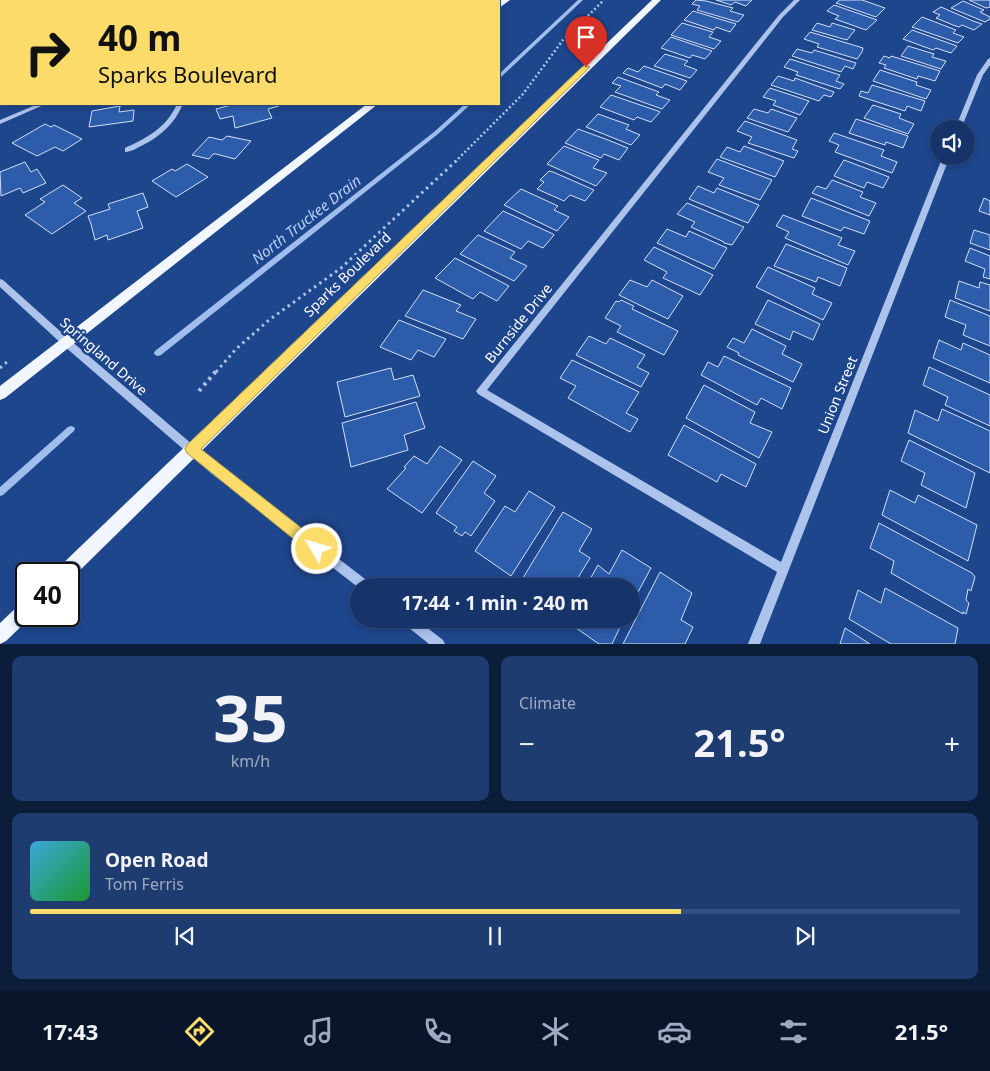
<!DOCTYPE html>
<meta charset="utf-8">
<style>
body{margin:0;font-family:"Noto Sans",sans-serif;background:#1f3c70;color:#f1f3f6;height:100vh;display:flex;flex-direction:column;font-size:19px;white-space:nowrap}
*{box-sizing:border-box;margin:0}
p{font-size:16px;color:#9eaac1}
.icon{flex:none;width:28px;height:28px;fill:none;stroke:currentColor;stroke-width:2;stroke-linecap:round;stroke-linejoin:round}
.map{position:relative;height:644px;overflow:hidden}
.details{display:flex;flex-direction:column;gap:12px;padding:12px;background:#0c1d3a;flex:1}
.details>*{flex:none}
.guide{position:absolute;left:0px;top:0px;width:500px;height:105px;box-shadow:0 2px 8px #0003,0 0 0 1px #354f7e;background:#fbdc6b;color:#111;overflow:hidden}
.controls{position:absolute;left:930px;top:120px;display:grid;gap:10px}
.controls a{display:grid;place-items:center;width:45px;height:45px;border-radius:50%;background:#16346a;box-shadow:0 2px 8px #0003,0 0 0 1px #354f7e;font-size:25px}
.speed{position:absolute;left:15px;top:562px;display:flex;gap:10px;font-size:25px;font-weight:700;text-align:center}
.speed>*{display:grid;place-content:center;width:65px;height:65px;border-radius:50%;background:#16346a;box-shadow:0 2px 8px #0003,0 0 0 1px #354f7e;line-height:1}
.speed .limit{border:2px solid #111;border-radius:8px;background:#fff;color:#111}
.pin{position:absolute;display:grid;place-items:center;width:42px;height:42px;color:#fff;margin:-51px -21px;border-radius:50% 50% 50% 0;rotate:-45deg;box-shadow:0 0 5px #0007}
.pin .icon{rotate:45deg}
.me{position:absolute;width:55px;margin:-28px;rotate:308deg;stroke-linejoin:round;filter:drop-shadow(0 0 4px #0008)}
.turn{display:flex;align-items:center;gap:18px;height:105px;padding:0 15px;font-size:22px}
.turn .icon{width:65px;height:65px;stroke-width:2.5}
.turn b{display:block;font-size:35px;line-height:42px}
.big{font-size:38px;font-weight:700;line-height:1.1}
.details .widget{flex:1;display:flex;flex-direction:column;justify-content:center;gap:8px;min-width:0;padding:0 18px;border-radius:10px;background:#1f3c70}
.details .dial{align-items:center;gap:0}
.dial b{font-size:65px;line-height:1}
.song{display:flex;align-items:center;gap:15px}
.cover{width:60px;height:60px;border-radius:8px;background:linear-gradient(135deg,hsl(200 70% 55%),hsl(130 70% 35%))}
.played{height:5px;border-radius:2px;background:linear-gradient(90deg,#fbdc6b 70%,#354f7e 70%)}
.keys{display:flex;justify-content:space-around;direction:ltr}
.heat{display:flex;justify-content:space-between;align-items:center;font-size:28px;direction:ltr}
.details .tiles{flex:1;display:grid;gap:12px;grid-template-columns:1fr 1fr}
.widget:last-child{grid-column:span 2}
.trip{position:absolute;left:350px;top:578px;width:290px;height:50px;border-radius:25px;background:#16346a;box-shadow:0 2px 8px #0003,0 0 0 1px #354f7e;font-weight:700;line-height:50px;text-align:center}
.tab-bar{display:flex;height:80px;justify-content:space-around;align-items:center;background:#09152a;color:#9eaac1}
.tab-bar .icon{width:35px;height:35px}
.tab-bar .active{color:#fbdc6b}
.tab-bar b{font-size:22px;color:#f1f3f6}
.map>svg:first-child{display:block}
.lines{fill:none;stroke-linecap:round;stroke-linejoin:round}
.stream{fill:#9fbeee;fill-rule:evenodd}
.building{fill:#2d5cab;stroke:#d1e0f9}
.path-far2{stroke:#acc4ec;stroke-width:2.5;stroke-dasharray:2 2.5;stroke-linecap:butt}
.path-far1{stroke:#acc4ec;stroke-width:3;stroke-dasharray:2.5 4;stroke-linecap:butt}
.path{stroke:#acc4ec;stroke-width:4;stroke-dasharray:3 4.5;stroke-linecap:butt}
.minor{fill:#acc4ec;fill-rule:evenodd}
.major{fill:#f1f6ff;fill-rule:evenodd}
.route{fill:#fbdc6b;stroke:#a38f46}
.labels{text-anchor:middle;dominant-baseline:central;stroke-width:5;stroke-linejoin:round;paint-order:stroke}
.street-label{font-size:14px;fill:#fff;stroke:#1e468d}
.water-label{font-size:15px;font-style:italic;fill:#b7cff4;stroke:#1e468d}
</style>
<div class="map">
<svg width="990" height="644" viewBox="0 0 990 644">
<rect width="100%" height="100%" fill="#1e468d"/>
<g class="lines">
<path class="stream" d="M 578,0 L 583,0 L 501,77 L 499,77 L 499,74 Z
M 465,104 L 471,104 L 438,134 L 161,355 L 158,356 L 155,355 L 154,353 L 155,351 L 434,132 Z
M 71,426 L 74,427 L 75,429 L 74,431 L 3,495 L 0,496 L 0,487 L 68,427 Z"/>
</g>
<path class="building" d="M 696,0 L 706,1 L 733,8 L 730,11 L 744,15 L 738,22 L 697,10 L 700,6 L 692,4 Z
M 716,0 L 752,0 L 746,6 L 735,2 L 731,5 Z
M 840,0 L 862,0 L 885,8 L 876,17 L 836,3 Z
M 969,0 L 990,0 L 990,7 L 986,8 Z
M 963,1 L 984,10 L 980,12 L 990,17 L 990,19 L 985,22 L 951,8 Z
M 834,5 L 877,20 L 866,30 L 835,19 L 839,16 L 827,11 Z
M 941,7 L 973,21 L 982,24 L 974,30 L 962,25 L 959,27 L 953,25 L 936,18 L 940,15 L 933,12 Z
M 693,11 L 736,24 L 730,32 L 716,27 L 714,30 L 684,20 Z
M 922,17 L 956,30 L 953,33 L 964,37 L 958,43 L 912,27 Z
M 682,23 L 713,32 L 709,37 L 721,41 L 714,49 L 671,35 Z
M 817,23 L 830,27 L 832,23 L 855,30 L 847,40 L 812,30 Z
M 912,30 L 957,46 L 951,53 L 936,48 L 933,50 L 903,39 Z
M 810,32 L 863,48 L 862,52 L 857,59 L 817,47 L 819,44 L 804,39 Z
M 671,37 L 712,51 L 705,59 L 692,55 L 690,58 L 661,48 Z
M 908,46 L 934,54 L 932,57 L 946,61 L 941,69 L 901,56 Z
M 797,49 L 812,53 L 814,50 L 856,63 L 853,69 L 845,66 L 841,72 L 792,56 Z
M 665,54 L 688,61 L 684,65 L 697,70 L 690,78 L 654,66 Z
M 884,56 L 890,58 L 891,56 L 940,71 L 935,81 L 918,76 L 917,79 L 884,68 L 886,65 L 879,63 Z
M 790,59 L 840,75 L 836,81 L 844,84 L 840,89 L 796,75 L 798,72 L 784,67 Z
M 644,66 L 687,81 L 680,90 L 665,84 L 662,88 L 623,73 L 628,68 L 638,72 Z
M 880,70 L 917,82 L 916,85 L 931,90 L 926,99 L 873,81 Z
M 778,76 L 794,81 L 795,78 L 834,92 L 831,97 L 824,95 L 819,101 L 771,85 Z
M 618,77 L 659,92 L 656,95 L 670,100 L 662,109 L 615,92 L 621,86 L 612,83 Z
M 872,85 L 925,101 L 921,111 L 907,106 L 905,111 L 859,96 L 861,91 L 868,93 Z
M 770,88 L 809,101 L 800,115 L 773,105 L 776,101 L 763,97 Z
M 611,95 L 658,111 L 660,112 L 651,122 L 637,117 L 634,120 L 600,107 Z
M 235,104 L 278,104 L 279,106 L 268,109 L 272,118 L 235,128 L 233,116 L 220,119 L 216,109 Z
M 873,105 L 901,114 L 899,118 L 914,124 L 908,134 L 864,118 Z
M 120,106 L 119,112 L 134,110 L 133,121 L 89,127 L 92,111 Z
M 754,109 L 768,113 L 771,109 L 797,118 L 788,132 L 747,118 Z
M 598,114 L 629,125 L 626,129 L 640,135 L 631,145 L 586,127 Z
M 856,119 L 908,136 L 903,148 L 886,142 L 885,145 L 849,133 Z
M 745,121 L 797,140 L 792,149 L 798,151 L 794,158 L 748,143 L 752,137 L 737,131 Z
M 45,124 L 51,127 L 54,125 L 82,139 L 63,151 L 55,147 L 37,156 L 12,143 Z
M 578,129 L 608,140 L 628,148 L 619,160 L 604,154 L 601,158 L 565,143 Z
M 834,133 L 884,150 L 881,156 L 897,162 L 892,173 L 835,152 L 839,145 L 829,141 Z
M 227,136 L 251,141 L 235,159 L 216,154 L 213,154 L 209,159 L 192,155 L 209,137 L 222,140 Z
M 564,146 L 599,160 L 593,168 L 607,173 L 596,186 L 547,164 Z
M 744,146 L 784,161 L 775,177 L 720,157 L 727,147 L 740,152 Z
M 717,159 L 772,180 L 760,200 L 719,185 L 724,178 L 708,172 Z
M 844,160 L 876,172 L 889,177 L 883,188 L 867,182 L 864,188 L 834,176 Z
M 25,162 L 31,172 L 37,169 L 46,183 L 23,193 L 20,188 L 1,196 L 0,172 Z
M 187,164 L 208,177 L 176,197 L 152,181 L 172,169 L 175,171 Z
M 549,171 L 553,172 L 594,190 L 585,201 L 570,195 L 564,201 L 537,189 L 544,182 L 540,180 Z
M 832,180 L 863,192 L 860,197 L 876,203 L 869,216 L 812,193 L 817,186 L 826,189 Z
M 63,185 L 82,198 L 74,203 L 86,211 L 52,234 L 25,215 L 45,202 L 40,199 Z
M 698,186 L 714,193 L 717,188 L 759,205 L 748,223 L 689,199 Z
M 521,189 L 558,206 L 554,210 L 569,217 L 557,231 L 504,205 Z
M 143,193 L 148,207 L 137,211 L 143,228 L 108,240 L 107,235 L 95,240 L 91,224 L 88,216 L 110,209 L 108,204 Z
M 811,198 L 870,221 L 864,234 L 844,227 L 841,231 L 802,216 Z
M 984,198 L 990,201 L 990,215 L 979,211 Z
M 687,203 L 744,227 L 732,245 L 724,243 L 724,242 L 691,227 L 695,222 L 677,214 Z
M 503,211 L 553,234 L 554,235 L 543,248 L 528,241 L 521,249 L 484,231 Z
M 783,215 L 842,238 L 838,245 L 855,251 L 848,265 L 785,238 L 789,232 L 776,226 Z
M 667,229 L 686,237 L 689,231 L 727,248 L 714,269 L 657,243 Z
M 974,230 L 990,235 L 990,250 L 970,243 Z
M 478,235 L 515,252 L 510,258 L 527,266 L 514,281 L 460,254 Z
M 786,244 L 847,268 L 840,286 L 818,277 L 816,282 L 774,266 Z
M 654,247 L 713,275 L 700,295 L 663,278 L 667,272 L 644,260 Z
M 970,248 L 990,256 L 990,279 L 983,277 L 985,269 L 965,261 Z
M 455,258 L 509,286 L 497,301 L 480,292 L 473,299 L 435,278 Z
M 768,267 L 815,288 L 812,294 L 832,303 L 823,320 L 756,287 Z
M 630,280 L 647,287 L 652,280 L 683,296 L 668,319 L 619,295 Z
M 959,281 L 979,288 L 980,282 L 990,285 L 990,311 L 955,298 Z
M 423,290 L 461,305 L 456,311 L 476,319 L 463,339 L 405,316 Z
M 621,300 L 634,306 L 632,309 L 678,331 L 664,355 L 617,332 L 621,326 L 605,318 L 616,301 L 619,302 Z
M 768,300 L 820,324 L 813,340 L 793,331 L 790,340 L 755,324 Z
M 950,300 L 990,316 L 990,346 L 963,335 L 966,325 L 945,317 Z
M 399,320 L 446,339 L 434,357 L 418,350 L 411,360 L 380,347 Z
M 752,329 L 786,346 L 782,354 L 802,364 L 793,382 L 738,355 L 739,353 L 727,347 L 733,338 L 744,343 Z
M 589,336 L 606,344 L 610,338 L 645,355 L 637,367 L 649,373 L 641,387 L 576,355 Z
M 939,340 L 961,350 L 963,343 L 990,355 L 990,383 L 933,358 Z
M 724,356 L 791,388 L 782,409 L 761,398 L 757,405 L 701,375 L 708,362 L 718,367 Z
M 572,360 L 639,392 L 626,413 L 638,419 L 630,432 L 568,398 L 576,386 L 560,378 Z
M 929,367 L 990,395 L 990,426 L 945,405 L 948,397 L 923,385 Z
M 391,368 L 394,380 L 413,375 L 420,396 L 345,417 L 337,382 Z
M 704,385 L 755,412 L 750,423 L 772,432 L 759,458 L 686,418 Z
M 416,402 L 425,428 L 404,435 L 408,450 L 351,467 L 342,423 Z
M 942,409 L 990,431 L 990,473 L 908,433 L 915,410 L 938,421 Z
M 684,425 L 756,464 L 746,487 L 721,474 L 717,482 L 668,455 Z
M 909,440 L 975,473 L 966,508 L 921,485 L 925,473 L 901,461 Z
M 440,446 L 462,460 L 422,513 L 387,489 L 406,468 L 404,467 L 414,456 L 427,464 Z
M 473,461 L 496,476 L 484,493 L 495,501 L 471,536 L 465,532 L 462,536 L 454,531 L 457,527 L 436,513 Z
M 890,490 L 915,503 L 918,495 L 977,525 L 968,561 L 882,515 Z
M 529,491 L 555,507 L 511,576 L 475,551 L 505,506 L 515,512 Z
M 563,512 L 592,529 L 579,551 L 590,558 L 573,586 L 518,586 Z
M 879,523 L 972,573 L 975,577 L 971,591 L 968,589 L 966,600 L 969,603 L 966,614 L 963,612 L 963,614 L 891,573 L 894,561 L 870,548 Z
M 622,550 L 651,568 L 631,605 L 631,586 L 586,586 L 598,565 L 609,574 Z
M 660,572 L 692,593 L 681,620 L 693,627 L 685,644 L 623,644 Z
M 885,588 L 958,628 L 955,644 L 891,644 L 849,619 L 858,590 L 881,603 Z
M 567,619 L 624,619 L 612,644 L 599,644 L 566,621 Z
M 845,628 L 870,644 L 840,644 Z"/>
<g class="lines">
<path class="path-far2" d="M 455,162 L 523,94 L 563,40 L 604,0"/>
<path class="path-far1" d="M 0,368 L 8,361
M 216,372 L 236,349 L 269,320 L 341,268 L 456,161"/>
<path class="path" d="M 199,391 L 217,370"/>
<path class="minor" d="M 794,0 L 800,0 L 783,17 L 487,390 L 781,562 L 943,156 L 950,156 L 760,644 L 748,644 L 777,572 L 478,394 L 476,391 L 779,15 Z
M 990,58 L 990,65 L 983,75 L 961,129 L 955,129 L 977,75 L 988,59 Z
M 38,104 L 46,104 L 0,124 L 0,120 Z
M 177,104 L 183,104 C 175,123 161,136 143,145 C 137,148 131,152 125,152 L 125,148 C 147,138 167,127 177,104 Z
M 0,279 L 3,280 L 70,340 L 220,468 L 369,582 L 371,586 L 359,586 L 359,588 L 212,474 L 64,346 L 0,287 Z
M 401,619 L 416,619 L 443,640 L 445,644 L 429,644 L 403,623 Z"/>
<path class="major" d="M 501,0 L 510,0 L 499,8 L 499,2 Z
M 652,0 L 661,0 L 70,580 L 69,574 L 56,574 L 58,568 Z
M 367,104 L 378,104 L 5,398 L 0,400 L 0,386 Z
M 26,602 L 26,616 L 32,616 L 6,641 L 0,644 L 0,623 L 20,604 Z"/>
</g>
<path class="route" d="M 583,66 L 590,67 L 201,449 L 322,544 L 324,549 L 322,554 L 317,556 L 312,554 L 187,453 L 185,449 L 187,445 Z"/>
<g class="labels">
<g class="street-label">
<text transform="translate(347 274) rotate(-44)">Sparks Boulevard</text>
<text transform="translate(518 323) rotate(-51)">Burnside Drive</text>
<text transform="translate(104 356) rotate(41)">Springland Drive</text>
<text transform="translate(837 395) rotate(-68)">Union Street</text>
</g>
<g class="water-label">
<text transform="translate(306 219) rotate(-38)">North Truckee Drain</text>
</g>
</g>
</svg>
<div class="controls">
<a><svg class="icon" aria-label="sound" viewBox="0 0 24 24"><path d="M4 9h4l5-4v14l-5-4H4zM17 9q2 3 0 6"/></svg></a>
</div>
<div class="speed"><div class="limit">40</div></div>
<div class="pin" style="left:586px;top:67px;background:#d93025"><svg class="icon" aria-label="arrive" viewBox="0 0 24 24"><path d="M6 21V4h12l-3 4 3 4H6"/></svg></div>
<svg class="me" style="left:317px;top:549px" viewBox="-20 -20 40 40"><circle r="17" fill="#fbdc6b" stroke="#fff" stroke-width="3"/><path d="M0-11L8 9 0 5-8 9z" fill="#fff"/></svg>
<div class="trip">17:44 · 1 min · 240 m</div>
<div class="guide">
<div class="turn"><svg class="icon" aria-label="right" viewBox="0 0 24 24"><path d="M7 20v-9h11M14 6l5 5-5 5"/></svg><div><b>40 m</b>Sparks Boulevard</div></div>
</div>
</div>
<section class="details">
<div class="tiles">
<div class="widget dial"><b>35</b><p>km/h</p></div>
<div class="widget"><p>Climate</p>
<div class="heat"><a>−</a><b class="big">21.5°</b><a>+</a></div>
</div>
<div class="widget">
<div class="song"><i class="cover"></i><div><b>Open Road</b><p>Tom Ferris</p></div></div>
<div class="played"></div>
<div class="keys"><svg class="icon" aria-label="previous" viewBox="0 0 24 24"><path d="M18 5L8 12l10 7zM5 5v14"/></svg><svg class="icon" aria-label="pause" viewBox="0 0 24 24"><path d="M8 5v14M16 5v14"/></svg><svg class="icon" aria-label="next" viewBox="0 0 24 24"><path d="M6 5l10 7-10 7zM19 5v14"/></svg></div>
</div>
</div>
</section>
<nav class="tab-bar">
<b>17:43</b>
<svg class="icon active" aria-label="directions" viewBox="0 0 24 24"><path d="M12 3l9 9-9 9-9-9zM9 14v-3h6M13 9l2 2-2 2"/></svg>
<svg class="icon" aria-label="music" viewBox="0 0 24 24"><path d="M9 18V5l10-2v13"/><circle cx="6" cy="18" r="3"/><circle cx="16" cy="16" r="3"/></svg>
<svg class="icon" aria-label="phone" viewBox="0 0 24 24"><path d="M5 4h4l2 5-3 2q2 4 5 5l2-3 5 2v4C11 20 4 13 5 4z"/></svg>
<svg class="icon" aria-label="climate" viewBox="0 0 24 24"><path d="M12 3v18M4 7l16 10M4 17L20 7"/></svg>
<svg class="icon" aria-label="car" viewBox="0 0 24 24"><path d="M5 17H2v-5l4-1 3-4h7l3 4 3 1v5h-3M9 17h6M6 11h13"/><circle cx="7" cy="17" r="2"/><circle cx="17" cy="17" r="2"/></svg>
<svg class="icon" aria-label="filters" viewBox="0 0 24 24"><path d="M4 7h16M4 17h16"/><circle cx="9" cy="7" r="2"/><circle cx="15" cy="17" r="2"/></svg>
<b>21.5°</b>
</nav>
